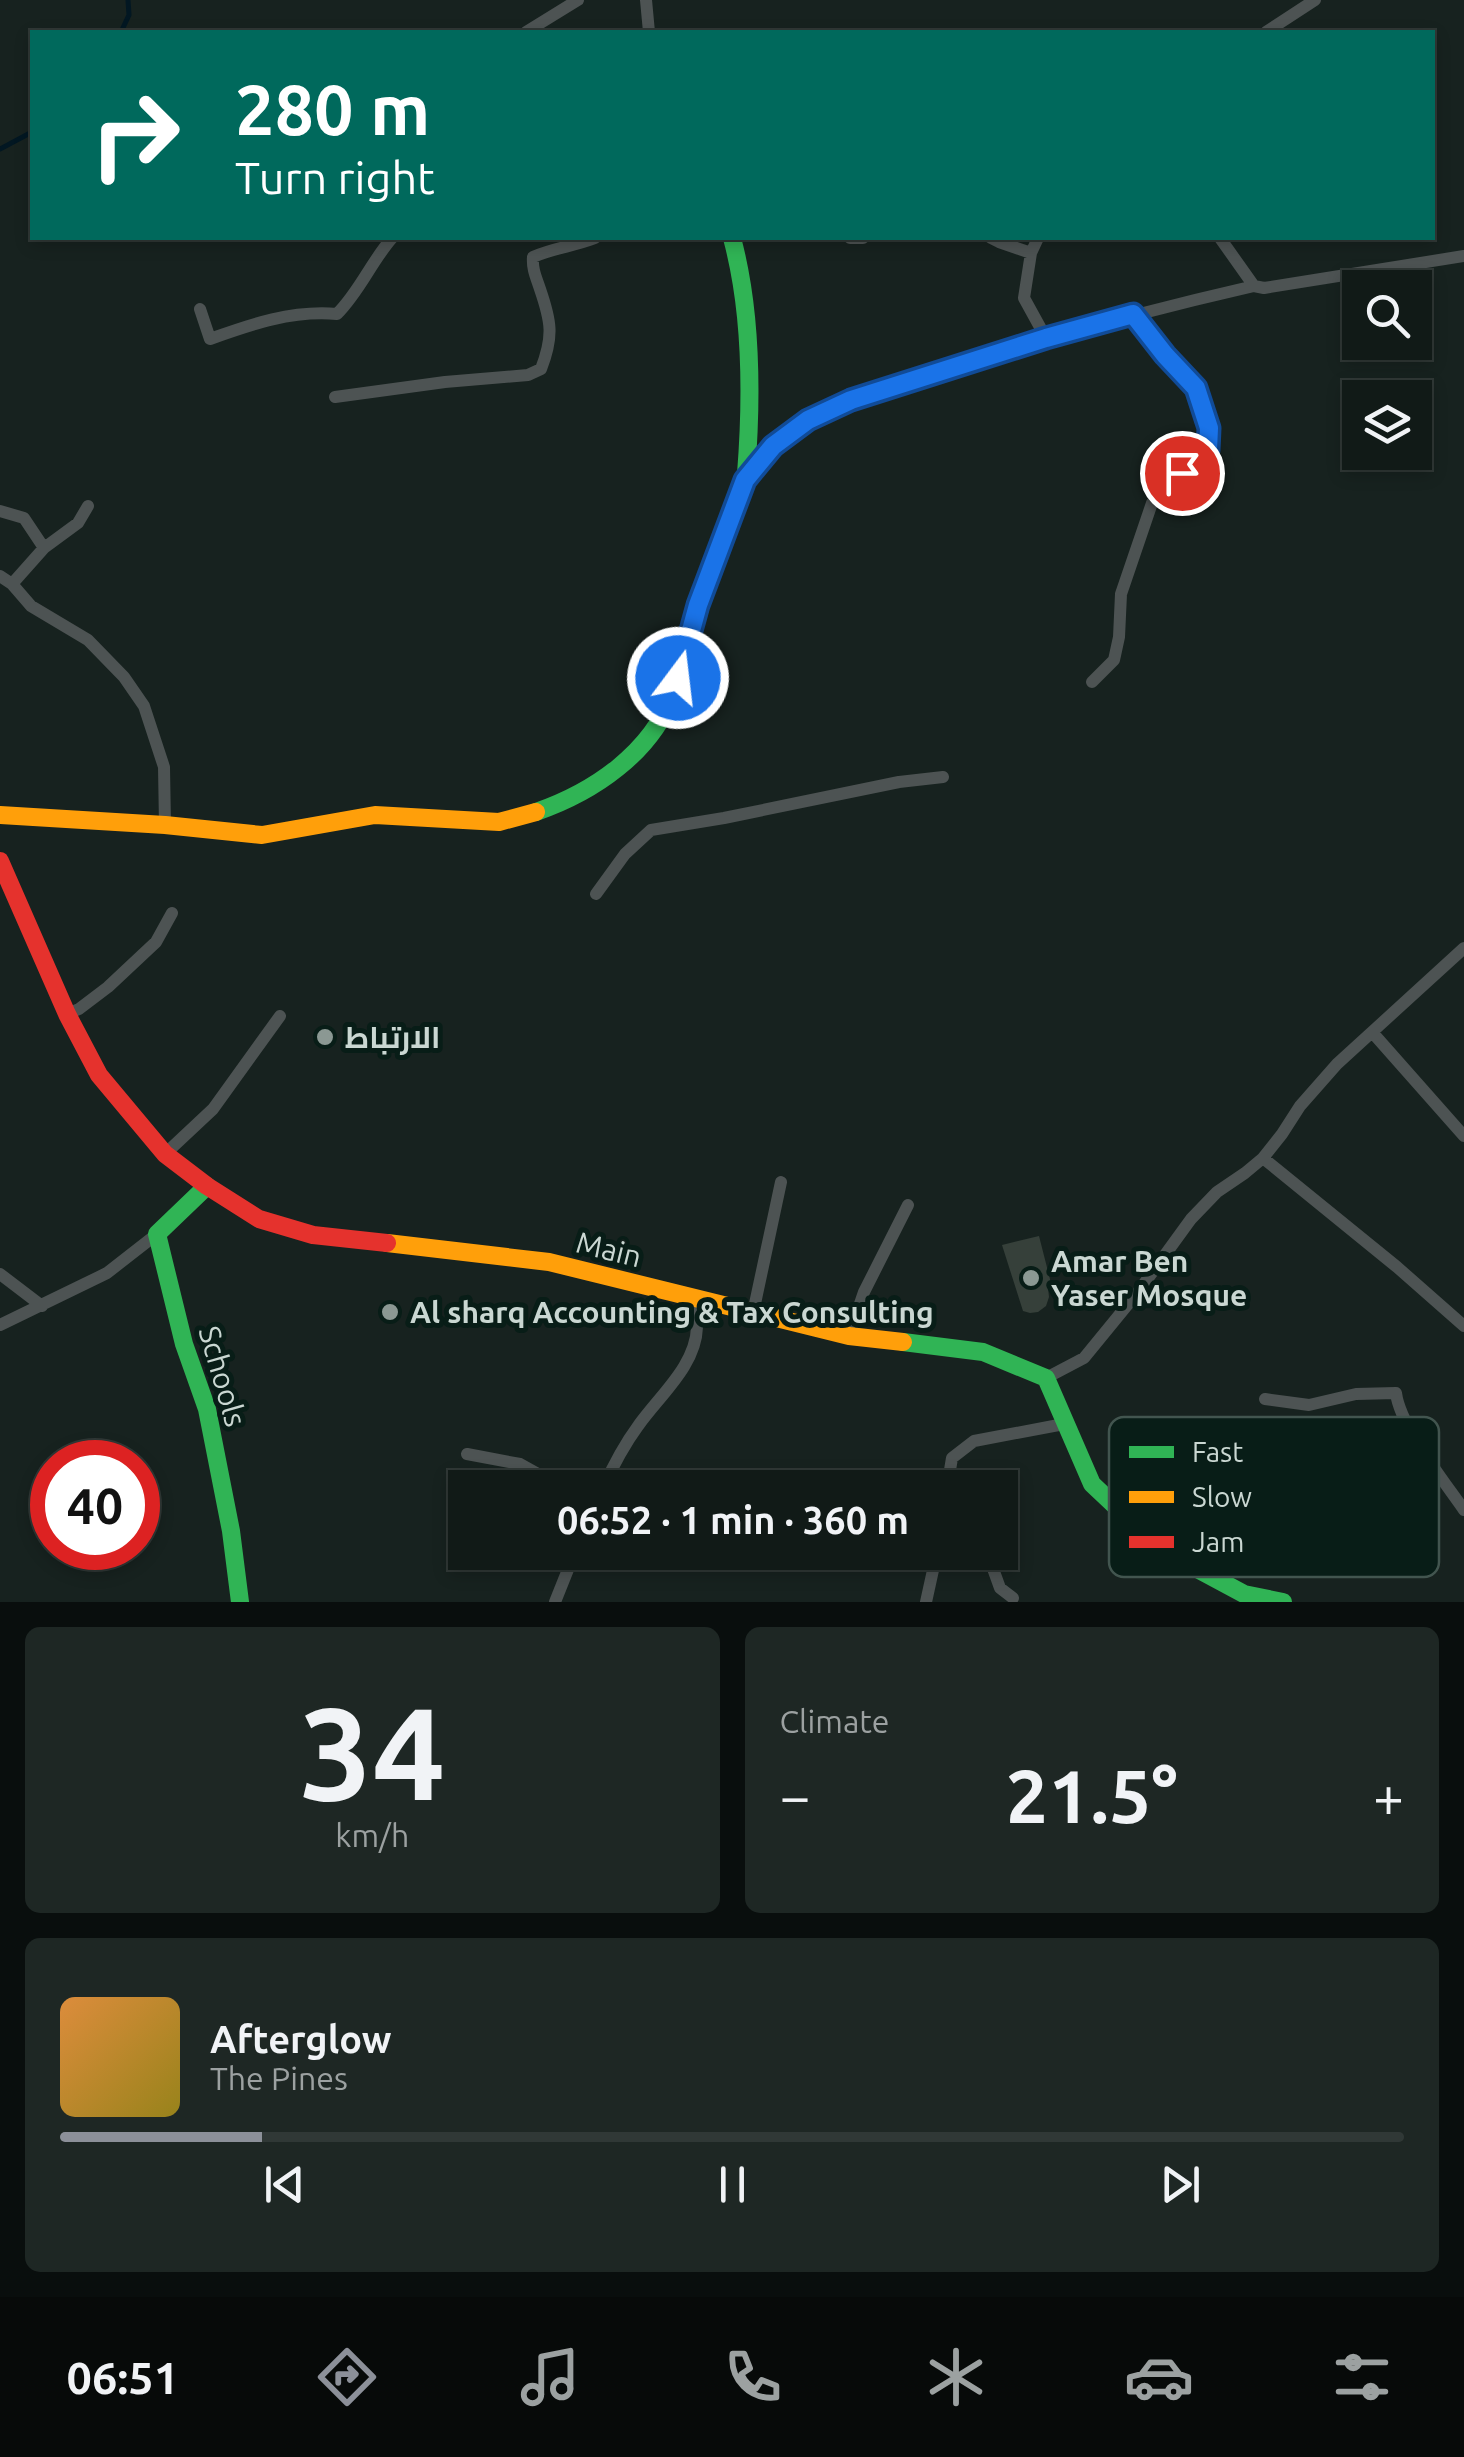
<!DOCTYPE html>
<meta charset="utf-8">
<style>
body{margin:0;font-family:Ubuntu,Cairo,sans-serif;background:#1e2724;color:#f1f3f6;height:100vh;display:flex;flex-direction:column;font-size:38px;white-space:nowrap}
*{box-sizing:border-box;margin:0}
p{font-size:32px;color:#9ca1a1}
.icon{flex:none;width:55px;height:55px;fill:none;stroke:currentColor;stroke-width:2;stroke-linecap:round;stroke-linejoin:round}
.map{position:relative;height:1602px;overflow:hidden}
.sheet{display:flex;flex-direction:column;gap:25px;padding:25px;background:#090e0d;flex:1}
.sheet>*{flex:none}
.top-card{position:absolute;left:30px;top:30px;width:1405px;height:210px;border-radius:0px;box-shadow:0 5px 15px #0003,0 0 0 2px #303836;background:#00695c;color:#fff;overflow:hidden}
.buttons{position:absolute;left:1342px;top:270px;display:grid;gap:20px}
.buttons a{display:grid;place-items:center;width:90px;height:90px;border-radius:0px;background:#111a17;box-shadow:0 5px 15px #0003,0 0 0 2px #303836;font-size:50px}
.speed{position:absolute;left:30px;top:1440px;display:flex;gap:20px;font-size:50px;font-weight:700;text-align:center}
.speed>*{display:grid;place-content:center;width:130px;height:130px;border-radius:50%;background:#111a17;box-shadow:0 5px 15px #0003,0 0 0 2px #303836;line-height:1}
.speed .limit{border:15px solid #d22;background:#fff;color:#111}
.pin{position:absolute;display:grid;place-items:center;width:85px;height:85px;color:#fff;margin:-42px;border:5px solid #fff;border-radius:50%;box-shadow:0 2px 10px #0007}
.me{position:absolute;width:110px;margin:-55px;rotate:15deg;stroke-linejoin:round;filter:drop-shadow(0 0 8px #0008)}
.turn{display:flex;align-items:center;gap:35px;height:210px;padding:0 40px;font-size:45px}
.turn .icon{width:130px;height:130px;stroke-width:2.5}
.turn b{display:block;font-size:70px;line-height:85px}
.big{font-size:75px;font-weight:600;line-height:1.1}
.sheet .widget{flex:1;display:flex;flex-direction:column;justify-content:center;gap:15px;min-width:0;padding:0 35px;border-radius:15px;background:#1e2724}
.sheet .dial{align-items:center;gap:0}
.dial b{font-size:130px;line-height:1}
.song{display:flex;align-items:center;gap:30px}
.cover{width:120px;height:120px;border-radius:15px;background:linear-gradient(135deg,hsl(30 70% 55%),hsl(50 70% 35%))}
.played{height:10px;border-radius:5px;background:linear-gradient(90deg,#8c9099 15%,#303836 15%)}
.keys{display:flex;justify-content:space-around;direction:ltr}
.heat{display:flex;justify-content:space-between;align-items:center;font-size:55px;direction:ltr}
.sheet .tiles{flex:1;display:grid;gap:25px;grid-template-columns:1fr 1fr}
.widget:last-child{grid-column:span 2}
.trip{position:absolute;left:448px;top:1470px;width:570px;height:100px;border-radius:0px;background:#111a17;box-shadow:0 5px 15px #0003,0 0 0 2px #303836;font-weight:600;line-height:100px;text-align:center}
.menu{display:flex;height:160px;justify-content:space-around;align-items:center;background:#070a09;color:#9ca1a1}
.menu .icon{width:70px;height:70px}
.menu .selected{color:#8c9099}
.menu b{font-size:45px;color:#f1f3f6}
.map>svg:first-child{display:block}
.lines{fill:none;stroke-linecap:round;stroke-linejoin:round}
.stream{stroke:#021722;stroke-width:5}
.building{fill:#36403a}
.street{stroke:#4d5353;stroke-width:12}
.fast{stroke:#30b455;stroke-width:18}
.slow{stroke:#ff9f0a;stroke-width:18}
.jam{stroke:#e5322d;stroke-width:18}
.route-casing{stroke:#114b97;stroke-width:25}
.route{stroke:#1a73e8;stroke-width:18}
.poi-dot{fill:#8b9893;stroke:#081d17;stroke-width:4}
.labels{text-anchor:middle;dominant-baseline:central;stroke-width:10;stroke-linejoin:round;paint-order:stroke}
.poi-label{font-size:30px;font-weight:bold;fill:#cad7d2;stroke:#081d17;text-anchor:start}
.street-label{font-size:30px;fill:#cad7d2;stroke:#081d17}
.key{fill:#081d17;stroke:#42554f;stroke-width:2.5}
.key-label{font-size:28px;fill:#cad7d2}
</style>
<div class="map">
<svg width="1464" height="1602" viewBox="0 0 1464 1602">
<rect width="100%" height="100%" fill="#17221f"/>
<g class="lines">
<path class="stream" d="M 121,32 L 129,15 L 128,0
M 0,149 L 32,132"/>
</g>
<path class="building" d="M 1039,1236 L 1052,1287 L 1048,1288 L 1049,1297 L 1046,1306 L 1038,1312 L 1030,1313 L 1023,1311 L 1002,1245 Z"/>
<g class="lines">
<path class="street" d="M 646,0 L 649,32
M 526,32 L 578,0
M 1266,32 L 1315,0
M 850,238 L 863,238
M 991,238 L 999,242 L 1031,253
M 1038,238 L 1031,253 L 1024,298 L 1046,338
M 1220,238 L 1254,286
M 200,309 L 210,339 C 252,324 292,310 337,314 C 360,291 371,262 392,238
M 335,397 L 445,382 L 528,375 L 541,369 C 554,336 551,321 540,289 C 536,277 532,269 533,257 C 553,248 575,246 595,238
M 747,479 C 765,456 782,436 807,421 C 848,396 898,384 943,370 C 1046,338 1149,310 1254,286 L 1264,288 L 1464,256
M 0,511 L 24,518 L 44,548
M 0,576 L 12,584 L 31,606 L 88,640 L 124,677 L 144,706 L 164,767 L 165,825
M 12,584 L 44,548 L 78,523 L 88,506
M 1092,682 L 1114,660 L 1119,637 L 1121,594 L 1152,503 L 1170,484 L 1208,450 L 1209,428 L 1196,388 L 1165,355 L 1133,314
M 596,894 L 625,854 L 651,830 L 724,818 L 899,782 L 943,777
M 67,1014 L 79,1009 L 108,987 L 156,942 L 172,913
M 1372,1032 L 1464,1136
M 165,1154 L 213,1109 L 280,1016
M 1263,1158 L 1397,1267 L 1464,1326
M 0,1274 L 42,1306
M 753,1313 L 781,1182
M 0,1325 L 107,1273 L 157,1234
M 849,1336 L 864,1292 L 908,1205
M 1046,1378 L 1084,1358 L 1138,1292 L 1191,1219 L 1217,1192 L 1245,1173 L 1263,1158 L 1282,1134 L 1300,1106 L 1337,1064 L 1464,948
M 1265,1399 L 1309,1405 L 1356,1394 L 1396,1393 C 1400,1426 1444,1481 1464,1510
M 467,1454 L 520,1464 L 563,1488
M 603,1488 C 613,1466 624,1445 638,1426 C 659,1396 696,1366 697,1327 C 697,1317 691,1306 687,1297
M 947,1488 L 952,1458 L 974,1441 L 1064,1424
M 987,1552 L 1000,1588 L 1013,1598
M 555,1602 L 575,1552
M 926,1602 L 937,1552"/>
<path class="fast" d="M 536,812 C 594,792 651,753 673,694 C 686,660 690,624 702,590 C 716,552 739,514 746,474 C 752,398 752,312 732,238
M 207,1186 L 157,1234 L 184,1344 L 207,1409 L 231,1531 L 240,1602
M 903,1342 L 983,1352 L 1046,1378 L 1092,1484 L 1162,1550 L 1244,1594 L 1283,1602"/>
<path class="slow" d="M 0,815 L 165,825 L 262,835 L 375,815 L 499,822 L 536,812
M 387,1243 L 549,1262 L 849,1336 L 903,1342"/>
<path class="jam" d="M 0,861 L 67,1014 L 99,1075 L 165,1154 L 207,1186 L 259,1219 L 313,1235 L 387,1243"/>
</g>
<g class="lines">
<defs>
<path id="route" d="M 678,678 L 698,605 L 745,480 L 773,446 L 808,420 L 851,400 L 1046,338 L 1133,314 L 1165,355 L 1196,388 L 1209,428 L 1208,450 L 1182,473"/>
</defs>
<use href="#route" class="route-casing"/>
<use href="#route" class="route"/>
</g>
<g class="poi-dot">
<circle cx="325" cy="1037" r="10"/>
<circle cx="1031" cy="1278" r="10"/>
<circle cx="390" cy="1312" r="10"/>
</g>
<g class="labels">
<g class="poi-label">
<text x="345" y="1037">الارتباط</text>
<text x="1051" y="1261">Amar Ben<tspan x="1051" dy="34">Yaser Mosque</tspan></text>
<text x="410" y="1312">Al sharq Accounting &amp; Tax Consulting</text>
</g>
<g class="street-label">
<text transform="translate(609 1249) rotate(14)">Main</text>
<text transform="translate(223 1376) rotate(74)">Schools</text>
</g>
</g>
<rect x="1109" y="1417" width="330" height="160" rx="15" class="key"/>
<rect x="1129" y="1446" width="45" height="12" fill="#30b455"/>
<rect x="1129" y="1491" width="45" height="12" fill="#ff9f0a"/>
<rect x="1129" y="1536" width="45" height="12" fill="#e5322d"/>
<g class="key-label">
<text x="1192" y="1462">Fast</text>
<text x="1192" y="1507">Slow</text>
<text x="1192" y="1552">Jam</text>
</g>
</svg>
<div class="buttons">
<a><svg class="icon" aria-label="search" viewBox="0 0 24 24"><circle cx="10" cy="10" r="6"/><path d="M15 15l6 6"/></svg></a>
<a><svg class="icon" aria-label="layers" viewBox="0 0 24 24"><path d="M12 4l9 5-9 5-9-5zM3 14l9 5 9-5"/></svg></a>
</div>
<div class="speed"><div class="limit">40</div></div>
<div class="pin" style="left:1182px;top:473px;background:#d93025"><svg class="icon" aria-label="arrive" viewBox="0 0 24 24"><path d="M6 21V4h12l-3 4 3 4H6"/></svg></div>
<svg class="me" style="left:678px;top:678px" viewBox="-20 -20 40 40"><circle r="17" fill="#1a73e8" stroke="#fff" stroke-width="3"/><path d="M0-11L8 9 0 5-8 9z" fill="#fff"/></svg>
<div class="trip">06:52 · 1 min · 360 m</div>
<div class="top-card">
<div class="turn"><svg class="icon" aria-label="right" viewBox="0 0 24 24"><path d="M7 20v-9h11M14 6l5 5-5 5"/></svg><div><b>280 m</b>Turn right</div></div>
</div>
</div>
<section class="sheet">
<div class="tiles">
<div class="widget dial"><b>34</b><p>km/h</p></div>
<div class="widget"><p>Climate</p>
<div class="heat"><a>−</a><b class="big">21.5°</b><a>+</a></div>
</div>
<div class="widget">
<div class="song"><i class="cover"></i><div><b>Afterglow</b><p>The Pines</p></div></div>
<div class="played"></div>
<div class="keys"><svg class="icon" aria-label="previous" viewBox="0 0 24 24"><path d="M18 5L8 12l10 7zM5 5v14"/></svg><svg class="icon" aria-label="pause" viewBox="0 0 24 24"><path d="M8 5v14M16 5v14"/></svg><svg class="icon" aria-label="next" viewBox="0 0 24 24"><path d="M6 5l10 7-10 7zM19 5v14"/></svg></div>
</div>
</div>
</section>
<nav class="menu">
<b>06:51</b>
<svg class="icon selected" aria-label="directions" viewBox="0 0 24 24"><path d="M12 3l9 9-9 9-9-9zM9 14v-3h6M13 9l2 2-2 2"/></svg>
<svg class="icon" aria-label="music" viewBox="0 0 24 24"><path d="M9 18V5l10-2v13"/><circle cx="6" cy="18" r="3"/><circle cx="16" cy="16" r="3"/></svg>
<svg class="icon" aria-label="phone" viewBox="0 0 24 24"><path d="M5 4h4l2 5-3 2q2 4 5 5l2-3 5 2v4C11 20 4 13 5 4z"/></svg>
<svg class="icon" aria-label="climate" viewBox="0 0 24 24"><path d="M12 3v18M4 7l16 10M4 17L20 7"/></svg>
<svg class="icon" aria-label="car" viewBox="0 0 24 24"><path d="M5 17H2v-5l4-1 3-4h7l3 4 3 1v5h-3M9 17h6M6 11h13"/><circle cx="7" cy="17" r="2"/><circle cx="17" cy="17" r="2"/></svg>
<svg class="icon" aria-label="filters" viewBox="0 0 24 24"><path d="M4 7h16M4 17h16"/><circle cx="9" cy="7" r="2"/><circle cx="15" cy="17" r="2"/></svg>
</nav>
